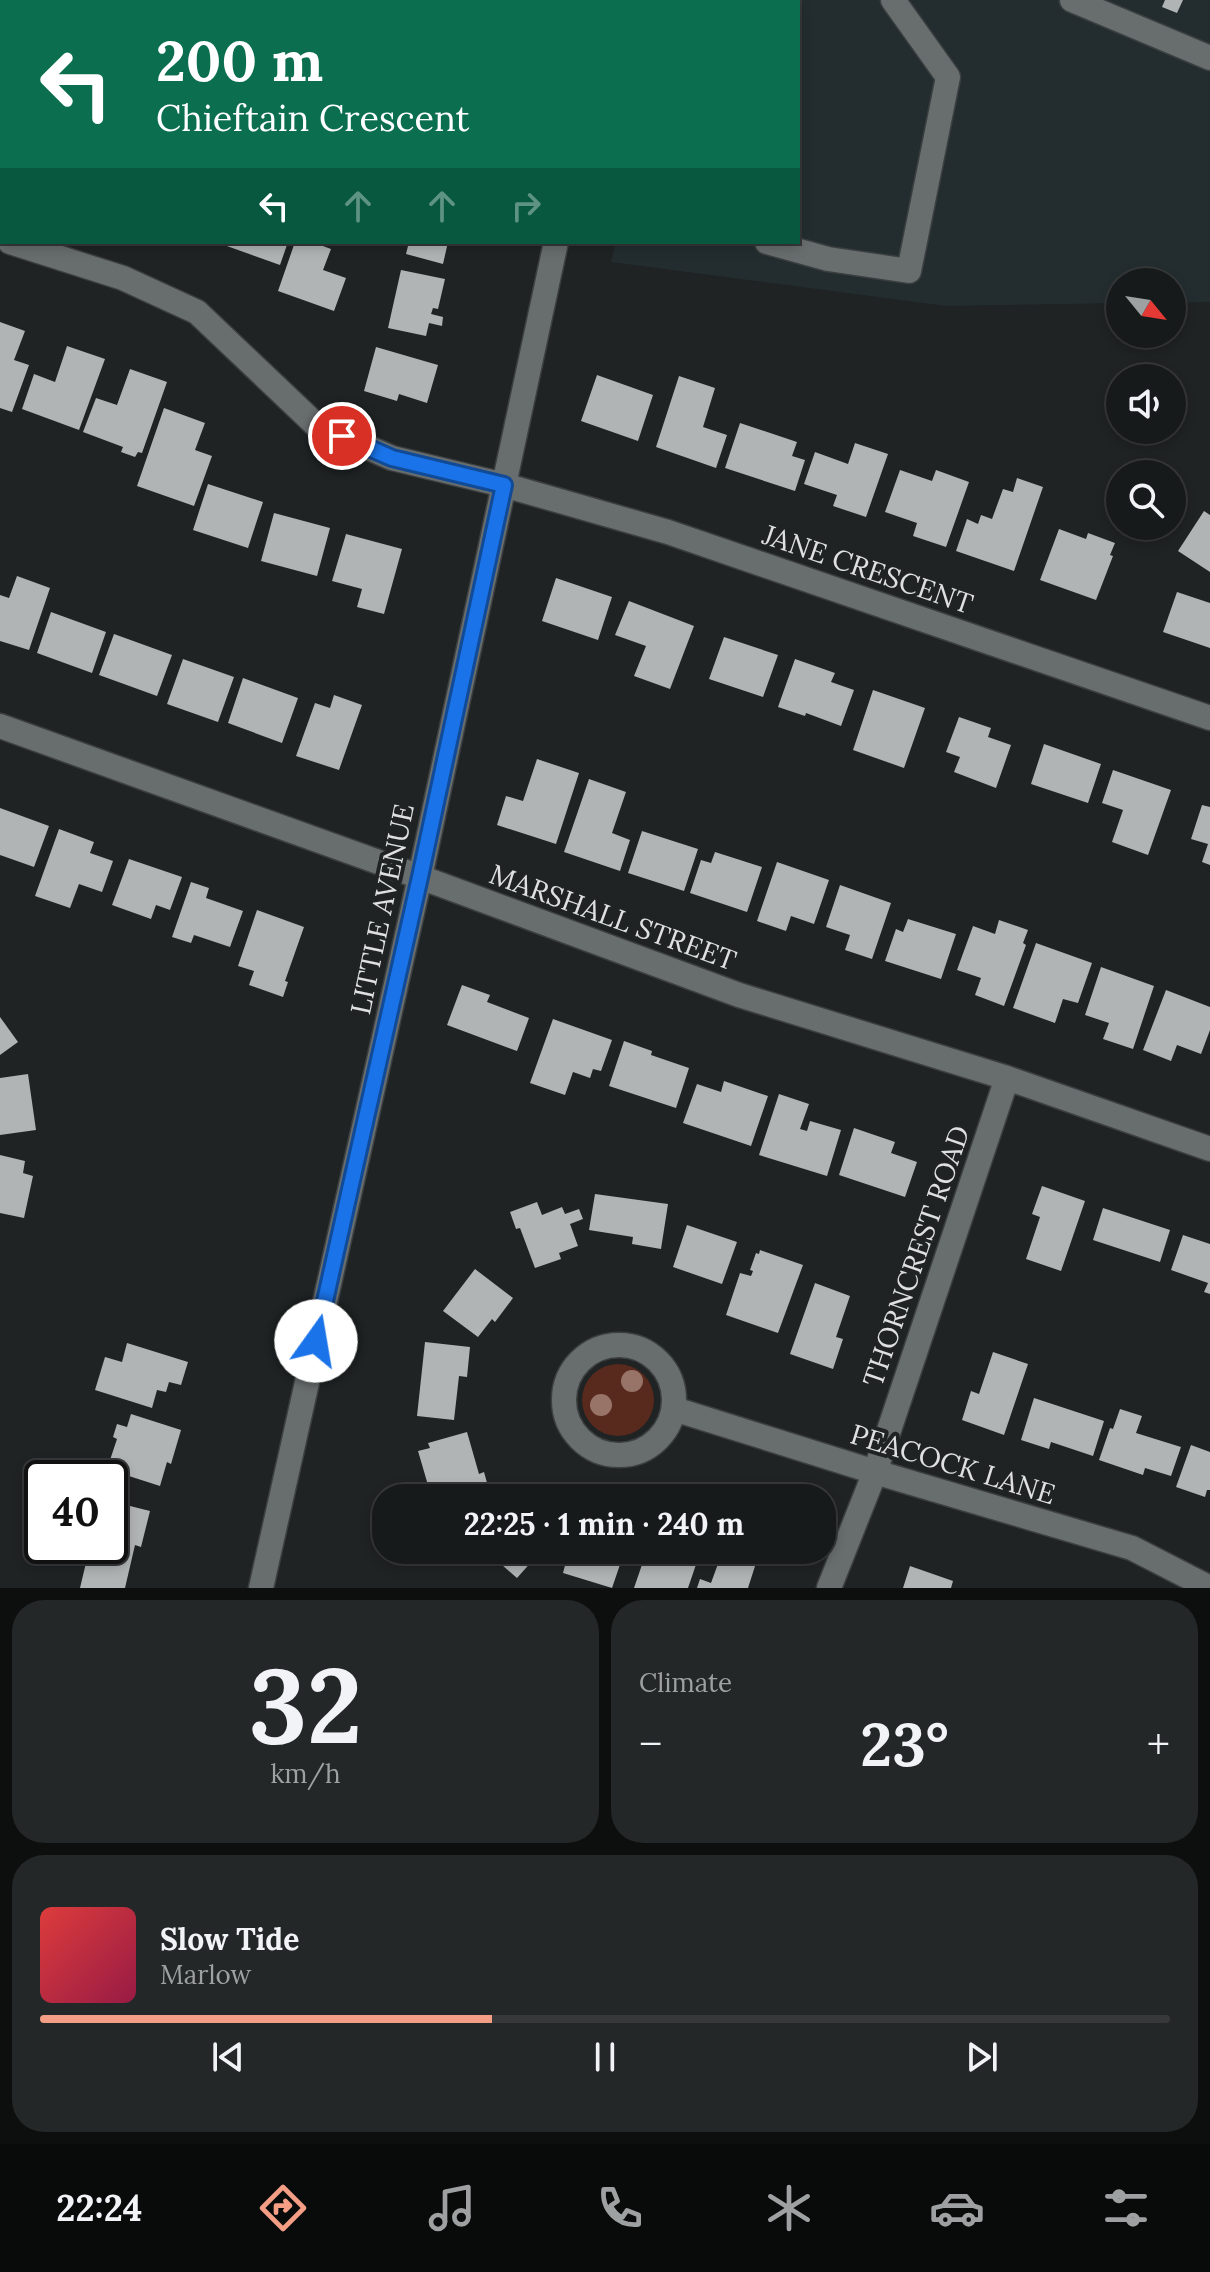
<!DOCTYPE html>
<meta charset="utf-8">
<style>
body{margin:0;font-family:Lora,serif;background:#242727;color:#f1f3f6;height:100vh;display:flex;flex-direction:column;font-size:30px;white-space:nowrap}
*{box-sizing:border-box;margin:0}
p{font-size:26px;color:#9ea1a2}
.icon{flex:none;width:44px;height:44px;fill:none;stroke:currentColor;stroke-width:2;stroke-linecap:round;stroke-linejoin:round}
.map{position:relative;height:1588px;overflow:hidden}
.details{display:flex;flex-direction:column;gap:12px;padding:12px;background:#0d0e0e;flex:1}
.details>*{flex:none}
.banner{position:absolute;left:0px;top:0px;width:800px;height:244px;box-shadow:0 4px 12px #0003,0 0 0 2px #363839;background:#0b6e4f;color:#fff;overflow:hidden}
.needle{width:52px;rotate:120deg}
.buttons{position:absolute;left:1106px;top:268px;display:grid;gap:16px}
.buttons a{display:grid;place-items:center;width:80px;height:80px;border-radius:50%;background:#171a1a;box-shadow:0 4px 12px #0003,0 0 0 2px #363839;font-size:40px}
.speed{position:absolute;left:24px;top:1460px;display:flex;gap:16px;font-size:40px;font-weight:700;text-align:center}
.speed>*{display:grid;place-content:center;width:104px;height:104px;border-radius:50%;background:#171a1a;box-shadow:0 4px 12px #0003,0 0 0 2px #363839;line-height:1}
.speed .limit{border:4px solid #111;border-radius:12px;background:#fff;color:#111}
.pin{position:absolute;display:grid;place-items:center;width:68px;height:68px;color:#fff;margin:-34px;border:4px solid #fff;border-radius:50%;box-shadow:0 2px 8px #0007}
.me{position:absolute;width:88px;margin:-44px;rotate:13deg;stroke-linejoin:round;filter:drop-shadow(0 0 6px #0008)}
.turn{display:flex;align-items:center;gap:28px;height:168px;padding:0 24px;font-size:36px}
.turn .icon{width:104px;height:104px;stroke-width:2.5}
.turn b{display:block;font-size:56px;line-height:68px}
.lanes{display:flex;align-items:center;height:76px;padding:0 24px;background:#0003;justify-content:center;gap:40px;direction:ltr}
.lanes .off{opacity:.35}
.big{font-size:60px;font-weight:800;line-height:1.1}
.details .tile{flex:1;display:flex;flex-direction:column;justify-content:center;gap:12px;min-width:0;padding:0 28px;border-radius:32px;background:#242727}
.details .dial{align-items:center;gap:0}
.dial b{font-size:104px;line-height:1}
.song{display:flex;align-items:center;gap:24px}
.cover{width:96px;height:96px;border-radius:12px;background:linear-gradient(135deg,hsl(0 70% 55%),hsl(340 70% 35%))}
.played{height:8px;border-radius:4px;background:linear-gradient(90deg,#f49e86 40%,#363839 40%)}
.keys{display:flex;justify-content:space-around;direction:ltr}
.heat{display:flex;justify-content:space-between;align-items:center;font-size:44px;direction:ltr}
.details .tiles{flex:1;display:grid;gap:12px;grid-template-columns:1fr 1fr}
.tile:last-child{grid-column:span 2}
.trip{position:absolute;left:372px;top:1484px;width:464px;height:80px;border-radius:32px;background:#171a1a;box-shadow:0 4px 12px #0003,0 0 0 2px #363839;font-weight:800;line-height:80px;text-align:center}
.tab-bar{display:flex;height:128px;justify-content:space-around;align-items:center;background:#090a0a;color:#9ea1a2}
.tab-bar .icon{width:56px;height:56px}
.tab-bar .on{color:#f49e86}
.tab-bar b{font-size:36px;color:#f1f3f6}
.map>svg:first-child{display:block}
.built{fill:#232d30}
.green{fill:#582a1d}
.building{fill:#b0b4b5}
.lines{fill:none;stroke-linecap:round;stroke-linejoin:round}
.minor-casing{stroke:#3c3f40;stroke-width:27}
.minor{stroke:#686d6e;stroke-width:24}
.tree{fill:#987368}
.route-casing{stroke:#114b97;stroke-width:20}
.route{stroke:#1a73e8;stroke-width:14}
.labels{text-anchor:middle;dominant-baseline:central;stroke-width:8;stroke-linejoin:round;paint-order:stroke}
.street-label{font-size:28px;fill:#dee0e1;stroke:#1f2323}
</style>
<div class="map">
<svg width="1210" height="1588" viewBox="0 0 1210 1588">
<rect width="100%" height="100%" fill="#1f2323"/>
<path class="built" d="M 163,0 L 555,0 L 554,2 L 169,2 Z
M 670,0 L 1210,0 L 1210,302 L 1172,303 L 1172,282 L 1120,282 L 1120,303 L 946,306 L 611,262 L 616,242 L 798,242 L 798,2 L 669,2 Z"/>
<path class="green" d="M582 1400a36 36 0 1 1 72 0a36 36 0 1 1-72 0Z"/>
<path class="building" d="M 1165,0 L 1183,0 L 1177,13 L 1162,7 Z
M 225,242 L 288,242 L 280,265 L 224,245 Z
M 295,242 L 312,242 L 331,249 L 323,270 L 346,278 L 334,311 L 278,291 Z
M 409,242 L 448,242 L 443,264 L 406,254 Z
M 401,270 L 445,279 L 438,309 L 433,308 L 431,314 L 443,317 L 442,326 L 429,323 L 426,336 L 388,328 Z
M 0,322 L 25,331 L 14,360 L 29,365 L 12,412 L 0,408 Z
M 67,346 L 105,359 L 79,430 L 22,409 L 34,374 L 55,382 Z
M 376,347 L 438,365 L 427,403 L 399,394 L 397,401 L 364,391 Z
M 130,369 L 167,382 L 142,453 L 138,452 L 135,457 L 121,452 L 123,447 L 83,432 L 96,398 L 117,405 Z
M 597,375 L 653,395 L 638,441 L 581,421 Z
M 679,376 L 715,388 L 703,427 L 727,435 L 716,468 L 656,447 Z
M 164,408 L 205,423 L 195,450 L 212,456 L 194,506 L 137,486 Z
M 740,423 L 797,442 L 792,456 L 805,460 L 795,491 L 725,468 Z
M 855,443 L 888,454 L 866,517 L 833,506 L 837,495 L 804,484 L 815,452 L 848,464 Z
M 900,470 L 932,481 L 936,470 L 969,482 L 946,547 L 913,536 L 917,523 L 885,512 Z
M 1017,478 L 1043,487 L 1014,571 L 956,551 L 967,519 L 978,524 L 981,515 L 992,519 L 1003,489 L 1013,492 Z
M 208,484 L 263,502 L 248,548 L 193,530 Z
M 1204,511 L 1210,515 L 1210,572 L 1178,551 Z
M 274,513 L 330,528 L 317,576 L 261,561 Z
M 1059,529 L 1086,539 L 1088,533 L 1115,543 L 1110,555 L 1113,556 L 1096,600 L 1040,580 Z
M 346,534 L 402,549 L 384,614 L 357,607 L 362,589 L 332,581 Z
M 17,576 L 50,588 L 29,650 L 0,641 L 0,595 L 9,598 Z
M 556,578 L 612,597 L 598,640 L 542,621 Z
M 1177,592 L 1210,603 L 1210,648 L 1163,632 Z
M 629,601 L 694,626 L 670,689 L 634,676 L 646,646 L 615,635 Z
M 51,612 L 106,632 L 92,673 L 37,653 Z
M 114,634 L 172,655 L 157,696 L 99,675 Z
M 724,637 L 778,655 L 763,697 L 709,679 Z
M 183,659 L 234,677 L 218,722 L 167,704 Z
M 795,659 L 835,673 L 831,682 L 854,690 L 841,726 L 806,713 L 805,716 L 778,707 Z
M 243,678 L 298,698 L 282,743 L 228,723 Z
M 873,690 L 925,708 L 904,768 L 853,750 Z
M 334,695 L 362,705 L 339,770 L 296,756 L 315,703 L 330,708 Z
M 959,717 L 991,728 L 988,737 L 1011,745 L 996,788 L 954,772 L 960,757 L 946,752 Z
M 1044,744 L 1101,764 L 1088,803 L 1031,784 Z
M 537,759 L 579,773 L 556,844 L 497,825 L 506,796 L 523,801 Z
M 1113,770 L 1171,790 L 1148,855 L 1112,842 L 1123,810 L 1102,803 Z
M 589,779 L 626,792 L 612,833 L 630,840 L 620,871 L 564,852 Z
M 1202,805 L 1210,807 L 1210,865 L 1202,862 L 1208,844 L 1191,839 Z
M 0,808 L 49,826 L 34,867 L 0,855 Z
M 59,829 L 94,842 L 90,853 L 113,861 L 102,892 L 79,884 L 70,908 L 35,896 Z
M 642,831 L 698,849 L 684,891 L 628,873 Z
M 715,852 L 762,867 L 747,912 L 690,893 L 701,860 L 711,863 Z
M 129,859 L 182,877 L 170,910 L 156,905 L 151,919 L 112,905 Z
M 777,862 L 829,880 L 814,924 L 791,916 L 786,931 L 757,921 Z
M 191,882 L 209,888 L 206,898 L 243,911 L 230,947 L 194,935 L 191,943 L 172,937 Z
M 840,885 L 891,903 L 872,959 L 845,950 L 850,935 L 826,927 Z
M 257,910 L 304,927 L 285,981 L 288,982 L 283,997 L 249,985 L 254,971 L 238,966 Z
M 908,919 L 956,934 L 941,979 L 885,961 L 896,929 L 903,932 Z
M 999,920 L 1028,930 L 1023,943 L 1026,945 L 1004,1006 L 975,995 L 981,978 L 957,970 L 973,926 L 995,934 Z
M 1036,943 L 1092,963 L 1078,1003 L 1063,999 L 1055,1023 L 1013,1008 Z
M 1101,967 L 1154,986 L 1133,1049 L 1103,1039 L 1109,1023 L 1085,1015 Z
M 462,985 L 490,995 L 487,1002 L 529,1018 L 517,1051 L 447,1025 Z
M 1166,990 L 1210,1007 L 1210,1030 L 1201,1054 L 1177,1045 L 1171,1061 L 1143,1050 Z
M 0,1017 L 18,1042 L 0,1055 Z
M 553,1019 L 612,1040 L 601,1071 L 593,1069 L 590,1078 L 573,1072 L 565,1095 L 530,1083 Z
M 624,1041 L 652,1051 L 651,1055 L 689,1068 L 676,1108 L 609,1086 Z
M 28,1074 L 36,1130 L 0,1135 L 0,1078 Z
M 724,1081 L 768,1096 L 751,1146 L 683,1123 L 697,1084 L 721,1092 Z
M 779,1094 L 809,1104 L 800,1129 L 807,1131 L 810,1121 L 841,1130 L 827,1176 L 759,1155 Z
M 854,1128 L 895,1142 L 891,1153 L 917,1162 L 905,1197 L 839,1175 Z
M 0,1155 L 25,1161 L 23,1173 L 33,1176 L 24,1218 L 0,1213 Z
M 1042,1186 L 1085,1201 L 1061,1271 L 1026,1259 L 1040,1217 L 1032,1214 Z
M 595,1194 L 668,1204 L 661,1249 L 632,1244 L 633,1237 L 589,1230 Z
M 537,1202 L 542,1215 L 562,1207 L 565,1214 L 579,1209 L 583,1219 L 570,1224 L 578,1246 L 559,1253 L 561,1259 L 535,1268 L 520,1228 L 516,1229 L 510,1212 Z
M 1103,1208 L 1170,1230 L 1160,1262 L 1093,1240 Z
M 687,1225 L 737,1242 L 722,1284 L 673,1267 Z
M 1183,1235 L 1210,1244 L 1210,1294 L 1204,1292 L 1208,1283 L 1171,1270 Z
M 760,1250 L 803,1265 L 778,1333 L 726,1315 L 740,1273 L 751,1276 L 753,1271 L 750,1270 L 756,1253 L 759,1254 Z
M 475,1269 L 513,1298 L 495,1322 L 492,1319 L 478,1337 L 443,1311 Z
M 815,1283 L 850,1296 L 836,1337 L 843,1339 L 833,1369 L 790,1354 Z
M 425,1342 L 470,1347 L 467,1377 L 459,1376 L 454,1420 L 417,1416 Z
M 127,1343 L 188,1362 L 181,1385 L 169,1382 L 166,1392 L 157,1390 L 152,1408 L 95,1390 L 105,1357 L 122,1362 Z
M 993,1352 L 1028,1364 L 1004,1435 L 962,1420 L 971,1391 L 979,1394 Z
M 1034,1398 L 1104,1421 L 1093,1456 L 1051,1442 L 1049,1449 L 1021,1440 Z
M 1120,1409 L 1142,1416 L 1136,1433 L 1181,1447 L 1171,1476 L 1145,1468 L 1143,1475 L 1099,1460 L 1110,1428 L 1113,1429 Z
M 131,1414 L 181,1430 L 171,1464 L 167,1462 L 160,1486 L 107,1469 L 117,1439 L 113,1437 L 117,1424 L 127,1427 Z
M 467,1432 L 479,1474 L 484,1472 L 489,1490 L 463,1498 L 454,1498 L 450,1486 L 430,1492 L 418,1451 L 430,1448 L 428,1443 Z
M 1191,1445 L 1210,1452 L 1210,1490 L 1207,1490 L 1205,1497 L 1176,1487 Z
M 110,1501 L 150,1511 L 141,1547 L 135,1545 L 125,1588 L 80,1588 L 90,1546 L 110,1546 Z
M 485,1550 L 542,1550 L 517,1578 Z
M 569,1550 L 625,1550 L 612,1588 L 563,1573 Z
M 647,1550 L 701,1550 L 688,1588 L 634,1588 Z
M 723,1550 L 770,1550 L 765,1566 L 756,1563 L 748,1588 L 697,1588 L 700,1579 L 711,1583 Z
M 910,1566 L 953,1581 L 951,1588 L 903,1588 Z"/>
<g class="lines">
<defs>
<path id="minor" d="M 1072,0 L 1210,58
M 607,2 L 608,0
M 715,2 L 715,0
M 10,242 L 123,278 L 197,312 L 316,425 L 392,458 L 504,485 L 668,532 L 1210,718
M 767,242 L 828,259 L 909,271 L 948,77 L 893,0
M 0,726 L 420,877 L 739,995 L 1007,1078 L 1210,1149
M564 1400a55 55 0 1 1 110 0a55 55 0 1 1-110 0Z
M 674,1409 L 875,1472 L 1132,1548 L 1210,1588
M 261,1588 L 420,877 L 556,242
M 829,1588 L 875,1472 L 1007,1078"/>
</defs>
<use href="#minor" class="minor-casing"/>
<use href="#minor" class="minor"/>
</g>
<g class="tree">
<circle cx="632" cy="1381" r="11"/>
<circle cx="601" cy="1405" r="11"/>
</g>
<g class="lines">
<defs>
<path id="route" d="M 316,1341 L 420,877 L 504,485 L 392,458 L 342,436"/>
</defs>
<use href="#route" class="route-casing"/>
<use href="#route" class="route"/>
</g>
<g class="labels">
<g class="street-label">
<text transform="translate(868 569) rotate(19)">JANE CRESCENT</text>
<text transform="translate(382 909) rotate(-78)">LITTLE AVENUE</text>
<text transform="translate(613 917) rotate(20)">MARSHALL STREET</text>
<text transform="translate(916 1256) rotate(-71)">THORNCREST ROAD</text>
<text transform="translate(953 1464) rotate(17)">PEACOCK LANE</text>
</g>
</g>
</svg>
<div class="buttons">
<a><svg class="needle" viewBox="-14 -14 28 28"><path d="M0-13l5 13h-10z" fill="#e53935"/><path d="M0 13l5-13h-10z" fill="#9ea1a2"/></svg></a>
<a><svg class="icon" aria-label="sound" viewBox="0 0 24 24"><path d="M4 9h4l5-4v14l-5-4H4zM17 9q2 3 0 6"/></svg></a>
<a><svg class="icon" aria-label="search" viewBox="0 0 24 24"><circle cx="10" cy="10" r="6"/><path d="M15 15l6 6"/></svg></a>
</div>
<div class="speed"><div class="limit">40</div></div>
<div class="pin" style="left:342px;top:436px;background:#d93025"><svg class="icon" aria-label="arrive" viewBox="0 0 24 24"><path d="M6 21V4h12l-3 4 3 4H6"/></svg></div>
<svg class="me" style="left:316px;top:1341px" viewBox="-20 -20 40 40"><circle r="19" fill="#fff"/><path d="M0-13L10 11 0 6-10 11z" fill="#1a73e8"/></svg>
<div class="trip">22:25 · 1 min · 240 m</div>
<div class="banner">
<div class="turn"><svg class="icon" aria-label="left" viewBox="0 0 24 24"><path d="M17 20v-9H6M10 6l-5 5 5 5"/></svg><div><b>200 m</b>Chieftain Crescent</div></div>
<div class="lanes"><svg class="icon" aria-label="left" viewBox="0 0 24 24"><path d="M17 20v-9H6M10 6l-5 5 5 5"/></svg><svg class="icon off" aria-label="ahead" viewBox="0 0 24 24"><path d="M12 20V5M6 11l6-6 6 6"/></svg><svg class="icon off" aria-label="ahead" viewBox="0 0 24 24"><path d="M12 20V5M6 11l6-6 6 6"/></svg><svg class="icon off" aria-label="right" viewBox="0 0 24 24"><path d="M7 20v-9h11M14 6l5 5-5 5"/></svg></div>
</div>
</div>
<section class="details">
<div class="tiles">
<div class="tile dial"><b>32</b><p>km/h</p></div>
<div class="tile"><p>Climate</p>
<div class="heat"><a>−</a><b class="big">23°</b><a>+</a></div>
</div>
<div class="tile">
<div class="song"><i class="cover"></i><div><b>Slow Tide</b><p>Marlow</p></div></div>
<div class="played"></div>
<div class="keys"><svg class="icon" aria-label="previous" viewBox="0 0 24 24"><path d="M18 5L8 12l10 7zM5 5v14"/></svg><svg class="icon" aria-label="pause" viewBox="0 0 24 24"><path d="M8 5v14M16 5v14"/></svg><svg class="icon" aria-label="next" viewBox="0 0 24 24"><path d="M6 5l10 7-10 7zM19 5v14"/></svg></div>
</div>
</div>
</section>
<nav class="tab-bar">
<b>22:24</b>
<svg class="icon on" aria-label="directions" viewBox="0 0 24 24"><path d="M12 3l9 9-9 9-9-9zM9 14v-3h6M13 9l2 2-2 2"/></svg>
<svg class="icon" aria-label="music" viewBox="0 0 24 24"><path d="M9 18V5l10-2v13"/><circle cx="6" cy="18" r="3"/><circle cx="16" cy="16" r="3"/></svg>
<svg class="icon" aria-label="phone" viewBox="0 0 24 24"><path d="M5 4h4l2 5-3 2q2 4 5 5l2-3 5 2v4C11 20 4 13 5 4z"/></svg>
<svg class="icon" aria-label="climate" viewBox="0 0 24 24"><path d="M12 3v18M4 7l16 10M4 17L20 7"/></svg>
<svg class="icon" aria-label="car" viewBox="0 0 24 24"><path d="M5 17H2v-5l4-1 3-4h7l3 4 3 1v5h-3M9 17h6M6 11h13"/><circle cx="7" cy="17" r="2"/><circle cx="17" cy="17" r="2"/></svg>
<svg class="icon" aria-label="filters" viewBox="0 0 24 24"><path d="M4 7h16M4 17h16"/><circle cx="9" cy="7" r="2"/><circle cx="15" cy="17" r="2"/></svg>
</nav>
